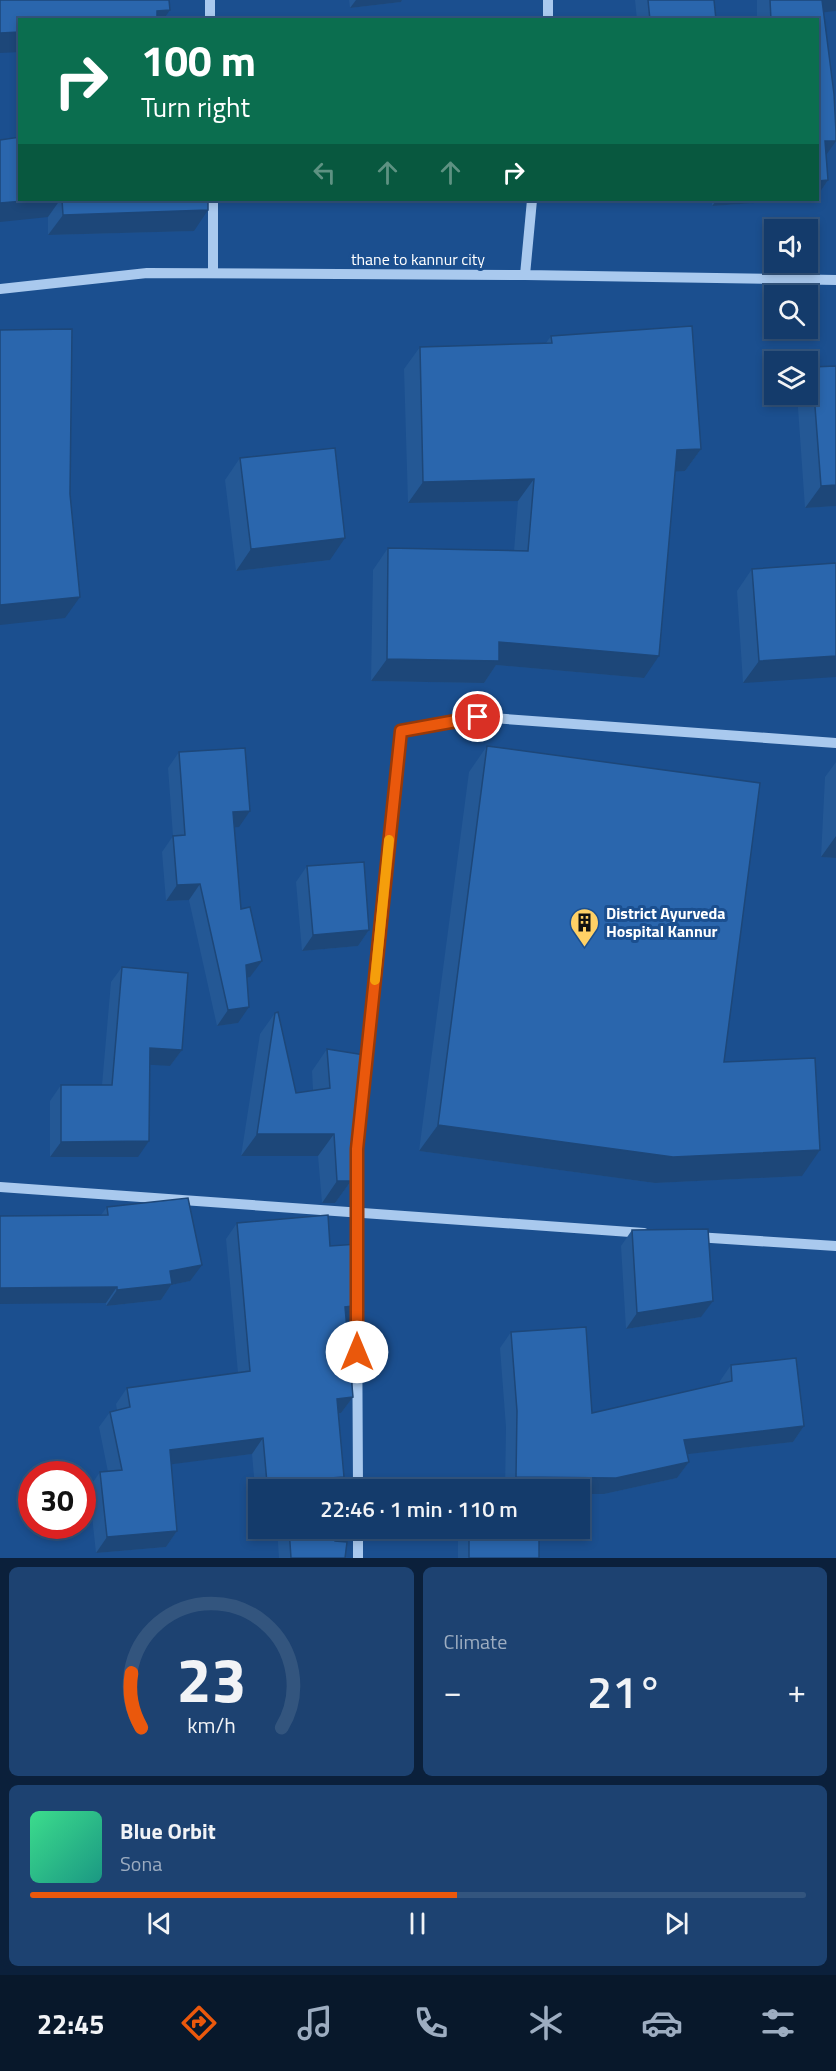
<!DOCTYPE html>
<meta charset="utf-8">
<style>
body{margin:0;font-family:"Titillium Web",sans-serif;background:#1d4271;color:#f1f3f6;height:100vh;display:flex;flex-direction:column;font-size:22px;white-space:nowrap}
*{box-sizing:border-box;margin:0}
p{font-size:20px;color:#9dadc1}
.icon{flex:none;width:33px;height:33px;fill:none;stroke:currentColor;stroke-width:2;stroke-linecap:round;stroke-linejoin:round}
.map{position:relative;height:1558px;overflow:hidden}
.drawer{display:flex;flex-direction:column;gap:9px;padding:9px;background:#0b203b;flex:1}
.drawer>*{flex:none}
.hud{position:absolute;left:18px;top:18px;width:801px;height:183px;border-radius:0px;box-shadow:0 3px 9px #0003,0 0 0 2px #33557e;background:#0b6e4f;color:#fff;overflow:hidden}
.controls{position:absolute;left:764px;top:219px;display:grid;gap:12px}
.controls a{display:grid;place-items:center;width:54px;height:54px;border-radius:0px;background:#143b6b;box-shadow:0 3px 9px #0003,0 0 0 2px #33557e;font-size:30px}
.speed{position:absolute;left:18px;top:1461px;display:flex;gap:12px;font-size:30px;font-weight:700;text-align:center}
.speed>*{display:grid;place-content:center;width:78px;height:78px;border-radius:50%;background:#143b6b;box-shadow:0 3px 9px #0003,0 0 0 2px #33557e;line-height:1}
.speed .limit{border:9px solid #d22;background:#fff;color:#111}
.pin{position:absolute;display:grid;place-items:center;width:51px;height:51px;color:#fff;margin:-26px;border:3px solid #fff;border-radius:50%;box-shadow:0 2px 6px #0007}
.me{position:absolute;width:66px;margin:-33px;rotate:0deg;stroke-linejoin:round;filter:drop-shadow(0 0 4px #0008)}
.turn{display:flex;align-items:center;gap:21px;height:126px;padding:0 24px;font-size:27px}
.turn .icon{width:78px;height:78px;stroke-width:2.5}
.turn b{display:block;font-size:42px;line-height:51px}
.lanes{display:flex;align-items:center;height:57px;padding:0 24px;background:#0003;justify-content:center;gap:30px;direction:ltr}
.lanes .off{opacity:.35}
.big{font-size:45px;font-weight:600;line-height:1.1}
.drawer .widget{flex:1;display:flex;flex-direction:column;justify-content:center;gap:9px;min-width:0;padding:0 21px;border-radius:9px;background:#1d4271}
.drawer .dial{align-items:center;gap:0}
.dial svg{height:156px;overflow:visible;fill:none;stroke:#33557e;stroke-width:7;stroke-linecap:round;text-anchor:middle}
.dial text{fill:#f1f3f6;stroke:none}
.song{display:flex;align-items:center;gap:18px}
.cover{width:72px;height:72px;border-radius:9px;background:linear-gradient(135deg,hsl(150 70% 55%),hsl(170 70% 35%))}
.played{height:6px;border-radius:3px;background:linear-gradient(90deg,#ea580c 55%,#33557e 55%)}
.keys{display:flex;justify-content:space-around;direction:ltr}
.heat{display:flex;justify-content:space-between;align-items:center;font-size:33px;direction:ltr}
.drawer .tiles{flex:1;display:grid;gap:9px;grid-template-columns:1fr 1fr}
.widget:last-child{grid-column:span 2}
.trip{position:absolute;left:248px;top:1479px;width:342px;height:60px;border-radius:0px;background:#143b6b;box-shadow:0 3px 9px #0003,0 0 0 2px #33557e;font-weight:600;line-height:60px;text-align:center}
.dock{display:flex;height:96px;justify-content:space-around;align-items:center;background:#08182b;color:#9dadc1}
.dock .icon{width:42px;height:42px}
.dock .on{color:#ea580c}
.dock b{font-size:27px;color:#f1f3f6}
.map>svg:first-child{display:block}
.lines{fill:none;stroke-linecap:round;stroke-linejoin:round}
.minor{stroke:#a9c9ee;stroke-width:10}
.wall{fill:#245895}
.shaded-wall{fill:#1d4779}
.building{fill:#2a66ad;stroke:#1d4779;stroke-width:1.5}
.route-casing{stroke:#983908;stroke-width:15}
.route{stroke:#ea580c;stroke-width:10}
.slow{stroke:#f59e0b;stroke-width:10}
.labels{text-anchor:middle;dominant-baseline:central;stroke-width:6;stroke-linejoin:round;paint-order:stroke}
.street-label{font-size:16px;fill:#fff;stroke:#1b4f8f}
.poi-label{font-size:16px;font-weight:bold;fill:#fff;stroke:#1b4f8f;text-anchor:start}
</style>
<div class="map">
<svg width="836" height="1558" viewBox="0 0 836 1558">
<rect width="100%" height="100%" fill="#1b4f8f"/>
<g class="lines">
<path class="minor" d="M 210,0 L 210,20
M 548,0 L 548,20
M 213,200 L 213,273
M 525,275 L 532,200
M 0,289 L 147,273 L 525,275 L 836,280
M 365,1070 L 401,731 L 478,717 L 836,743
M 0,1187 L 644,1233
M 696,1237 L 836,1246
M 357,1258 L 357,1149 L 360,1121
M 357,1298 L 358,1490
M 358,1528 L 358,1558"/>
</g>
<path class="wall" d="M 349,0 L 402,0 L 401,2 L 350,8 Z
M 635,0 L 714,0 L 716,20 L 637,20 Z
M 757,0 L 836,0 L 836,11 L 824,12 L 826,155 L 828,180 L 818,195 L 818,20 L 757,20 Z
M 20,200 L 208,200 L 194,231 L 48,235 L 48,217 Z
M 712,200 L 796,200 L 712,206 Z
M 551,336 L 701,449 L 685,471 L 675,471 L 644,678 L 496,665 L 484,683 L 371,681 L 373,570 L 388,548 L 514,551 L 518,501 L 408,503 L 404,369 L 420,347 L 546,343 Z
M 836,366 L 836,506 L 805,508 L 797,394 L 807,394 L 807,375 L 812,367 Z
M 240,458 L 330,560 L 236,571 L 225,480 Z
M 836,563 L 743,683 L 737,591 L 752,569 Z
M 487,746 L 724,1062 L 802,1176 L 655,1183 L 419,1151 L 469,772 Z
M 179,752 L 239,827 L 234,827 L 241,909 L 250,977 L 247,978 L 238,1023 L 217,1026 L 189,900 L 166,901 L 162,852 L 173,836 L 168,768 Z
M 836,762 L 836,858 L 821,857 L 825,777 Z
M 307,866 L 369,930 L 358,946 L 302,951 L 296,882 Z
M 122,967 L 182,1050 L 170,1066 L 150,1064 L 138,1157 L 50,1157 L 50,1101 L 61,1085 L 102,1085 L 111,982 Z
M 275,1013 L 296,1093 L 313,1090 L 312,1071 L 327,1049 L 351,1181 L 335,1203 L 322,1203 L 318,1156 L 241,1156 L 260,1034 Z
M 107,1207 L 190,1281 L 171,1285 L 161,1300 L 106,1306 L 101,1215 Z
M 237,1223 L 330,1246 L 361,1305 L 350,1321 L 346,1322 L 353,1397 L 341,1413 L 338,1414 L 344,1477 L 335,1490 L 258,1490 L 258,1499 L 256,1499 L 252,1454 L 171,1464 L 177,1531 L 166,1547 L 96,1553 L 89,1488 L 100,1472 L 108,1472 L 99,1427 L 110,1412 L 117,1410 L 116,1404 L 127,1388 L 238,1373 L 226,1239 Z
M 632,1230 L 701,1317 L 626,1329 L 621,1246 Z
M 511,1332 L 592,1413 L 720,1384 L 720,1381 L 731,1365 L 804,1426 L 793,1442 L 687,1454 L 689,1462 L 677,1478 L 604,1494 L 579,1494 L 579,1490 L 505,1490 L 506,1427 L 500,1348 Z
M 277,1528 L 334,1528 L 335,1541 L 345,1558 L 279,1558 Z
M 463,1528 L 539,1528 L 539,1558 L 458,1558 L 458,1535 Z"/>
<path class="shaded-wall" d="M 356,0 L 402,0 L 401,2 L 350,8 Z
M 819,0 L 836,0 L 836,11 L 809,14 Z
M 170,10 L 163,20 L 151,20 L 157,11 Z
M 20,32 L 20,52 L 0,53 L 0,33 Z
M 825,141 L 836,141 L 824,158 Z
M 828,180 L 818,195 L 818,181 Z
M 35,200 L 60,200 L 48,217 L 0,222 L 0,203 Z
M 717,200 L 796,200 L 712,206 Z
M 208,210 L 194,231 L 48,235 L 63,215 Z
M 701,449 L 685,471 L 662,472 L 677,450 Z
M 534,479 L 518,501 L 408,503 L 423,482 Z
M 836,485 L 836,506 L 805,508 L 821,486 Z
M 345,538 L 330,560 L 236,571 L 251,549 Z
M 80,597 L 65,618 L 0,625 L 0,605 Z
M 499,642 L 659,656 L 644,678 L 496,665 L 484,683 L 371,681 L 387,659 Z
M 836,656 L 836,677 L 743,683 L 759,661 Z
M 250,811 L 239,827 L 222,828 L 233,812 Z
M 836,836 L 836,858 L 821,857 Z
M 200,884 L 189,900 L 166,901 L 177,885 Z
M 369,930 L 358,946 L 302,951 L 313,935 Z
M 262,961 L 250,977 L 235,981 L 246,965 Z
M 249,1007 L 238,1023 L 217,1026 L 228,1010 Z
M 150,1048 L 182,1050 L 170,1066 L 138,1064 Z
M 438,1125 L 820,1150 L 802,1176 L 655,1183 L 419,1151 Z
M 257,1134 L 334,1134 L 318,1156 L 241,1156 Z
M 149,1141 L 138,1157 L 50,1157 L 61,1142 Z
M 337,1181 L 351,1181 L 335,1203 L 322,1203 Z
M 202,1265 L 190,1281 L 171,1285 L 161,1300 L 106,1306 L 117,1290 L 170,1271 Z
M 117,1287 L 106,1303 L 0,1304 L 0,1288 Z
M 713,1301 L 701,1317 L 626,1329 L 637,1313 Z
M 361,1305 L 350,1321 L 334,1322 L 345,1307 Z
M 353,1397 L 341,1413 L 326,1415 L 337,1399 Z
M 804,1426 L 793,1442 L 672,1456 L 684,1440 Z
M 263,1438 L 252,1454 L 158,1466 L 170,1450 Z
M 689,1462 L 677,1478 L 604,1494 L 579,1494 L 579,1490 L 508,1490 L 516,1477 Z
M 344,1477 L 335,1490 L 323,1490 L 331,1478 Z
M 286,1482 L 281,1490 L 263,1490 L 267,1483 Z
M 177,1531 L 166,1547 L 96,1553 L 107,1537 Z"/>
<path class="building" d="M 0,0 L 169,0 L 170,10 L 157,11 L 157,20 L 20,20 L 20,32 L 0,33 Z
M 648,0 L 714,0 L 716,20 L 650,20 Z
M 770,0 L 822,0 L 834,94 L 836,132 L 836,141 L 825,141 L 828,180 L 818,181 L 818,20 L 771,20 Z
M 20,137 L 20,200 L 35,200 L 0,203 L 0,140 Z
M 62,200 L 208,200 L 208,210 L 63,215 Z
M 692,326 L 701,449 L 677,450 L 659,656 L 499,642 L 499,661 L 387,659 L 388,548 L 528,551 L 534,479 L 423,482 L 420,347 L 552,343 L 551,336 Z
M 72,329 L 70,494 L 80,597 L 0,605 L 0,330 Z
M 836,366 L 836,485 L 821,486 L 812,367 Z
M 335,448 L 345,538 L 251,549 L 240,458 Z
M 836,563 L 836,656 L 759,661 L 752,569 Z
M 487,746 L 760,783 L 724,1062 L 815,1058 L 820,1150 L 673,1157 L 438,1125 Z
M 245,748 L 250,811 L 233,812 L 241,909 L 250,907 L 262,961 L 246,965 L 249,1007 L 228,1010 L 200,884 L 177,885 L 173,836 L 185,835 L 179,752 Z
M 364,862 L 369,930 L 313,935 L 307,866 Z
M 122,967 L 188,973 L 182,1050 L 150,1048 L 149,1141 L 61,1142 L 61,1085 L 112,1085 Z
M 278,1012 L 296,1093 L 330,1088 L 327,1049 L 371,1056 L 351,1181 L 337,1181 L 334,1134 L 257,1134 L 275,1013 Z
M 188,1198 L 202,1265 L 170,1271 L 172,1284 L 117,1290 L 117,1287 L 0,1288 L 0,1216 L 108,1215 L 107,1207 Z
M 328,1215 L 330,1246 L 358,1244 L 361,1305 L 345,1307 L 353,1397 L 337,1399 L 344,1477 L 331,1478 L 332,1490 L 286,1490 L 286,1482 L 267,1483 L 263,1438 L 170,1450 L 177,1531 L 107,1537 L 100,1472 L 122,1470 L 110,1412 L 130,1407 L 127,1388 L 250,1371 L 237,1223 Z
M 708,1229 L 713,1301 L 637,1313 L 632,1230 Z
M 586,1327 L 592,1413 L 732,1381 L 731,1365 L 796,1358 L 804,1426 L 684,1440 L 689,1462 L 616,1478 L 516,1477 L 517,1411 L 511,1332 Z
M 289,1528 L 334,1528 L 335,1541 L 347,1542 L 345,1558 L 291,1558 Z
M 469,1528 L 539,1528 L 539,1558 L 469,1558 Z"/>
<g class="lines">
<defs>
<path id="route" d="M 357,1352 L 357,1149 L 401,731 L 478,717"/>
</defs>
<use href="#route" class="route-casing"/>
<use href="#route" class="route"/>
<path class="slow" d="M 375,980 L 389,840"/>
</g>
<defs>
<symbol id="building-pin" viewBox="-11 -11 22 30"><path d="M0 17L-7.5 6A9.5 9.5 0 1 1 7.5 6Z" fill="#ffd166" stroke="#1b4f8f"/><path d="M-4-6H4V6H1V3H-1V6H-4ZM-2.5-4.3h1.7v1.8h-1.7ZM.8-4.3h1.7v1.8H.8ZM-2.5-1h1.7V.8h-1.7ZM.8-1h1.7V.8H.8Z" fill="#111"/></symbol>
</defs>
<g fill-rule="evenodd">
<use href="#building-pin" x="568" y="906" width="33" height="45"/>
</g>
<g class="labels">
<g class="street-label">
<text x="418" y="259">thane to kannur city</text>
</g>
<g class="poi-label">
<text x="606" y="913">District Ayurveda<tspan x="606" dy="18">Hospital Kannur</tspan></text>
</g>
</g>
</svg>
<div class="controls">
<a><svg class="icon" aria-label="sound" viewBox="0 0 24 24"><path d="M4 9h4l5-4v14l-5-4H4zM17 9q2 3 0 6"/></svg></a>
<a><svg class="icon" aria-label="search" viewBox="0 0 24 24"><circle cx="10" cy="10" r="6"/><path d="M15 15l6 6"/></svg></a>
<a><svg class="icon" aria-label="layers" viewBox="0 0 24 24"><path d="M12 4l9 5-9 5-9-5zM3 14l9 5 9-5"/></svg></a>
</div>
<div class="speed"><div class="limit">30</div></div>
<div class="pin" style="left:478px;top:717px;background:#d93025"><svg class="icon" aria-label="arrive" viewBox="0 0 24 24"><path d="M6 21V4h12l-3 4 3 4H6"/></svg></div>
<svg class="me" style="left:357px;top:1352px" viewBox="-20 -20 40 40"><circle r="19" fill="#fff"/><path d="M0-13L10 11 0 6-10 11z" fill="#ea580c"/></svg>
<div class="trip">22:46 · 1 min · 110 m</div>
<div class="hud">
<div class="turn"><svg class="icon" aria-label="right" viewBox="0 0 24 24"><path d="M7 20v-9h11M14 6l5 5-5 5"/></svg><div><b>100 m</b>Turn right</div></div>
<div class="lanes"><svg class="icon off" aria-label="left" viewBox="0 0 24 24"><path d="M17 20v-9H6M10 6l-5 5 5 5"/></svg><svg class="icon off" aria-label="ahead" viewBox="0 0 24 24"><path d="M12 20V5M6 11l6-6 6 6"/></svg><svg class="icon off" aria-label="ahead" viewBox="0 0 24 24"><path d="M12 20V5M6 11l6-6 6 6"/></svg><svg class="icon" aria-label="right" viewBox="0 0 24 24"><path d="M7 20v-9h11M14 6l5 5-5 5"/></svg></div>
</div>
</div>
<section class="drawer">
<div class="tiles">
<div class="widget dial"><svg viewBox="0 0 100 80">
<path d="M14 69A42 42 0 1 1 86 69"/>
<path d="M14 69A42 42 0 0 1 9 41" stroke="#ea580c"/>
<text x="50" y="56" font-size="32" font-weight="700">23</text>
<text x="50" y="72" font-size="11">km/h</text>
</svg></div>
<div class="widget"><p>Climate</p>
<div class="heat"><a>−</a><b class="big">21°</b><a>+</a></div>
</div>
<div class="widget">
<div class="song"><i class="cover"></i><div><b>Blue Orbit</b><p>Sona</p></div></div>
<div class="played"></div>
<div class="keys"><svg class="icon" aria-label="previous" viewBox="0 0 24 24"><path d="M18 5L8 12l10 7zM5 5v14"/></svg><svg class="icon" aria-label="pause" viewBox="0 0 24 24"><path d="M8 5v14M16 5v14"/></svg><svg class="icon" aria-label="next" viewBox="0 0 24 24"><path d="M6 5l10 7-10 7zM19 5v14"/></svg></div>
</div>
</div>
</section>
<nav class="dock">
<b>22:45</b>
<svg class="icon on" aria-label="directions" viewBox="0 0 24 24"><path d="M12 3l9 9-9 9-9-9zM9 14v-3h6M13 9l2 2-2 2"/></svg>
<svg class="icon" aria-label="music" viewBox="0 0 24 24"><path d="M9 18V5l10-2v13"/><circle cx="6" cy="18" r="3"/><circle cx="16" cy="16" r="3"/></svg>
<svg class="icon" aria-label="phone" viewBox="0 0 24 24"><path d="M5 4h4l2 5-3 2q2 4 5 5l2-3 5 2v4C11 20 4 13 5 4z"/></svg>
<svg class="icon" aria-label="climate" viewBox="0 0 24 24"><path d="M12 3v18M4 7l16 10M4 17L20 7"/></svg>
<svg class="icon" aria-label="car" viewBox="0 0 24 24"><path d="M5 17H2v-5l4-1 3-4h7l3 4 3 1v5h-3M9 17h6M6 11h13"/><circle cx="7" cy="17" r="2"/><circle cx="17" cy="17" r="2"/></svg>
<svg class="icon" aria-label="filters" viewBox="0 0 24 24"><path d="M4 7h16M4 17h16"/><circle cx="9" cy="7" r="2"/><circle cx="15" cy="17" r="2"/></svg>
</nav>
